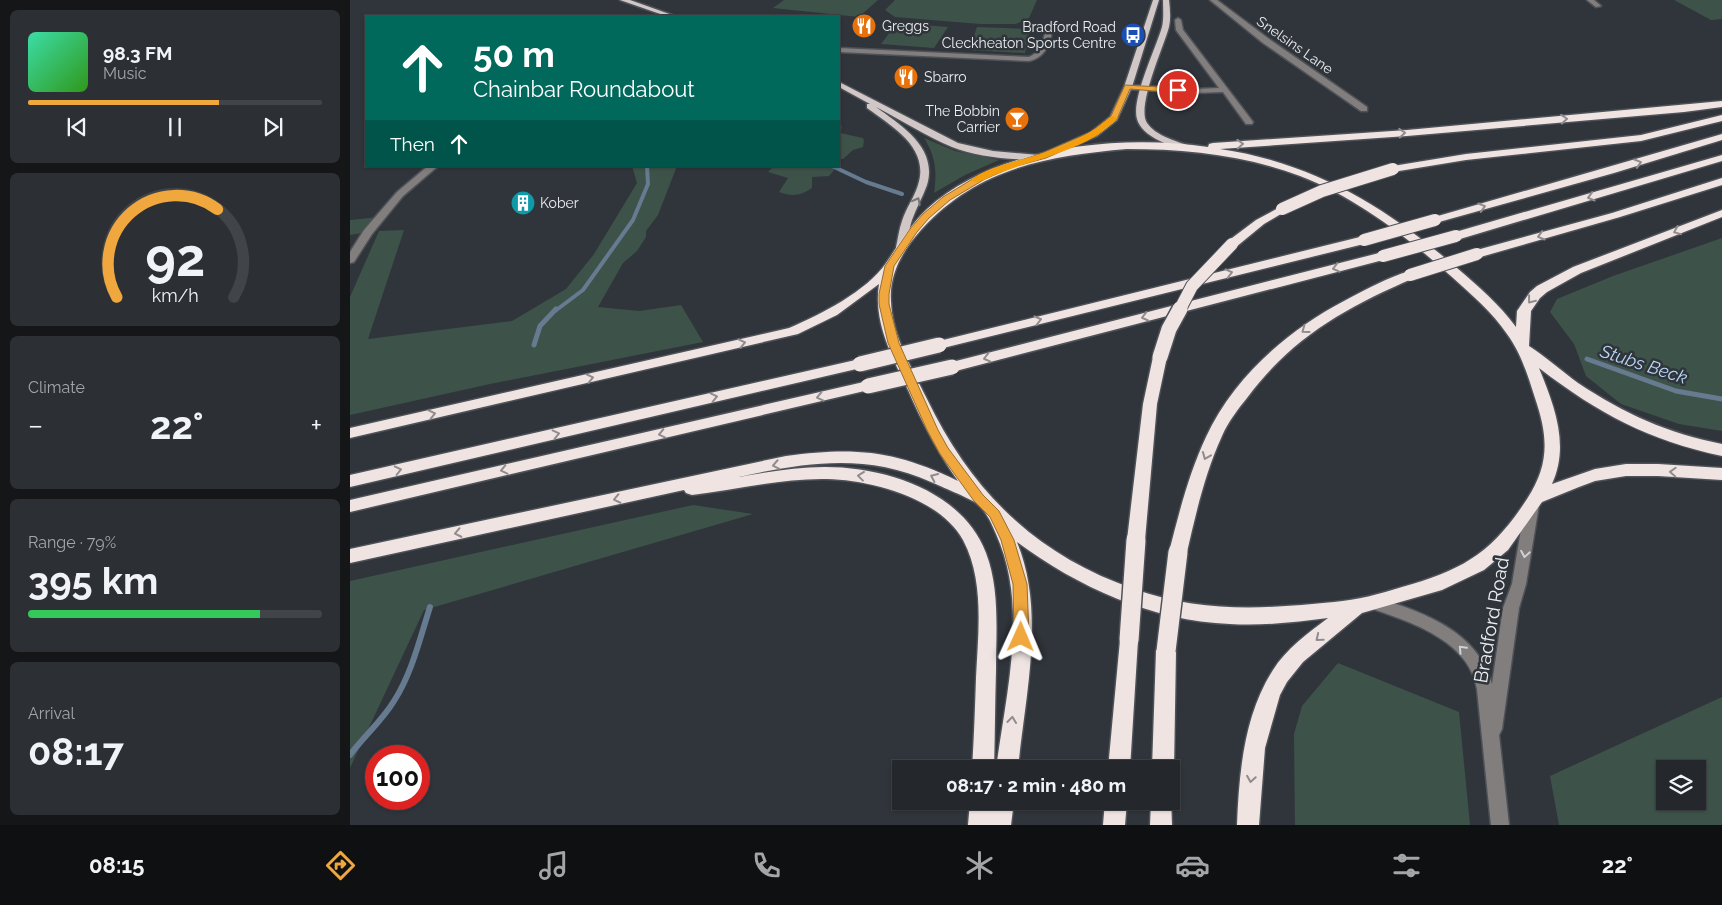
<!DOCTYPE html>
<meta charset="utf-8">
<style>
body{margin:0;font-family:Raleway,sans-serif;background:#2c3034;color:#f1f3f6;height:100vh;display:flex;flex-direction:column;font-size:19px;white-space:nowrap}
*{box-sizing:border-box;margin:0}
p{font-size:16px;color:#a3a6a9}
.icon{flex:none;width:28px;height:28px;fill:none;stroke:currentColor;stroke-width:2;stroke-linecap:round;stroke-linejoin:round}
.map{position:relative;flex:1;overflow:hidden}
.sheet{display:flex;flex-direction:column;gap:10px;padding:10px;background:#141618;width:350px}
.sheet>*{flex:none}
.banner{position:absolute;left:15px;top:15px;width:475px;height:152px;border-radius:0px;box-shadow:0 1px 4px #0004,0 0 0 1px #414448;background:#00695c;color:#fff;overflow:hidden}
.tools{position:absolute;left:1306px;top:760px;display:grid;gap:10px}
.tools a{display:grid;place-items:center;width:50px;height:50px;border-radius:0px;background:#24282c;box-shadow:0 1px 4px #0004,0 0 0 1px #414448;font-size:25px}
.speed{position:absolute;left:15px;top:745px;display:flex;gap:10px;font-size:25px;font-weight:700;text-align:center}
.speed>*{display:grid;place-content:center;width:65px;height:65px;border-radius:50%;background:#24282c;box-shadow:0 1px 4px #0004,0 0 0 1px #414448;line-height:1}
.speed .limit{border:8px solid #d22;background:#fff;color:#111}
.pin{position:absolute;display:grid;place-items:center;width:42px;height:42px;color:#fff;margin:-21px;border:2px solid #fff;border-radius:50%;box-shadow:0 1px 5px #0007}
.me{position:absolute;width:55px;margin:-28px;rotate:1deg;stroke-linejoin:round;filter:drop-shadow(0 0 4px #0008)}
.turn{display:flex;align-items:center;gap:18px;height:105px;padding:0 25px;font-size:22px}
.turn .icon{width:65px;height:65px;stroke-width:2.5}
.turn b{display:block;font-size:35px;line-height:42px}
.then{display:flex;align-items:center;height:48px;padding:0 25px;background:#0003;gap:10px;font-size:19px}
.big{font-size:38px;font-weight:700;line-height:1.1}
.sheet .widget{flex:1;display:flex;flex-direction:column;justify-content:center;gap:8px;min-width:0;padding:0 18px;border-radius:8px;background:#2c3034}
.sheet .dial{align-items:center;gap:0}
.dial svg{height:130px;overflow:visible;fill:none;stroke:#414448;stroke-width:7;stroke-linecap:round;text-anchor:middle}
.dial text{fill:#f1f3f6;stroke:none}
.song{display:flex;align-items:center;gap:15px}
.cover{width:60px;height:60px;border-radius:8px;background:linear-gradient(135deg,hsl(160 70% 55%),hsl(110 70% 35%))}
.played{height:5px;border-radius:2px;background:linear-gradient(90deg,#efa73e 65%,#414448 65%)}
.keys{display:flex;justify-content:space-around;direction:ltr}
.heat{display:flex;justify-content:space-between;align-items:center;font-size:28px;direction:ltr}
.charge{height:8px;border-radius:4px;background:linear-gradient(90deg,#34c759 79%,#414448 0)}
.trip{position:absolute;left:542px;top:760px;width:288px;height:50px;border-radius:0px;background:#24282c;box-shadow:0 1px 4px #0004,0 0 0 1px #414448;font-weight:700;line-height:50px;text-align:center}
.tab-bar{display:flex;height:80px;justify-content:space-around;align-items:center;background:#0e1012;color:#a3a6a9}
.tab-bar .icon{width:35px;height:35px}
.tab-bar .on{color:#efa73e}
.tab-bar b{font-size:22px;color:#f1f3f6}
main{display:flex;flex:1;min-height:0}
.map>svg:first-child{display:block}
.green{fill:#3d5248;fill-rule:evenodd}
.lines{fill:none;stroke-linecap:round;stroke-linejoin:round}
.stream-far2{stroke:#667a90;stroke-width:4}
.stream-far1{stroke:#667a90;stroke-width:5}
.stream{stroke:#667a90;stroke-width:6}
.minor-casing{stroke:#4e5258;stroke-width:3}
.major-casing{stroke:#4e5258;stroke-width:3}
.highway-casing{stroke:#4e5258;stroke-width:3}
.minor{fill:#827e7d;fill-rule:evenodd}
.major{fill:#d0c7c6;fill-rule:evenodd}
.highway{fill:#efe4e2;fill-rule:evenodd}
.highway-bridge-far2-casing{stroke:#4e5258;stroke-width:14;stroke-linecap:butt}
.highway-bridge-far1-casing{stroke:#4e5258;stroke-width:18;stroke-linecap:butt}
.highway-bridge-casing{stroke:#4e5258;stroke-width:22;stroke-linecap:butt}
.highway-bridge-far2{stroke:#efe4e2;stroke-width:12}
.highway-bridge-far1{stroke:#efe4e2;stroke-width:15}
.highway-bridge{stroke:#efe4e2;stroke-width:19}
.oneway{stroke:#908c8e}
.oneway2{stroke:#78777a}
.oneway3{stroke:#d0d1d4}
.route{fill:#efa73e;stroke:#9b6d28}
.slow{fill:#f59e0b}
.labels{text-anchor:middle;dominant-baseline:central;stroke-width:5;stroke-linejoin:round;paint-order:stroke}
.far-poi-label{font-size:14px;fill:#eaedf1;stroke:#30353b;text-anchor:start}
.far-street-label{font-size:14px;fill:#eaedf1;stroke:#30353b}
.water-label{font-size:18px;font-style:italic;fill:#bad8f9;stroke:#30353b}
.near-street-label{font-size:19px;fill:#eaedf1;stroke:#30353b}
</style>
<main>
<section class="sheet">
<div class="widget">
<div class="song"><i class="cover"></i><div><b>98.3 FM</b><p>Music</p></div></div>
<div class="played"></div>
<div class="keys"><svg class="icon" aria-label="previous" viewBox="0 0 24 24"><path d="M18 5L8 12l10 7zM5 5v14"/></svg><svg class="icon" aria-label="pause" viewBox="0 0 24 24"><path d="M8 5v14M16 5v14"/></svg><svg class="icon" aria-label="next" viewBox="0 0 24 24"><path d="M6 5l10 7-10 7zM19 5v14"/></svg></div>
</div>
<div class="widget dial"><svg viewBox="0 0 100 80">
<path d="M14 69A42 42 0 1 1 86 69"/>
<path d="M14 69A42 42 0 0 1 76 15" stroke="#efa73e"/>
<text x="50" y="56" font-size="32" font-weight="700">92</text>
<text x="50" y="72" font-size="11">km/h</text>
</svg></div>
<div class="widget"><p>Climate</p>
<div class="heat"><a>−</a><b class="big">22°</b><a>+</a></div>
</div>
<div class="widget"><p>Range · 79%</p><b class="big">395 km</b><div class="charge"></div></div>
<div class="widget"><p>Arrival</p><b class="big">08:17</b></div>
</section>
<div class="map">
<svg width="1372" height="825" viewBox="0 0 1372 825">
<rect width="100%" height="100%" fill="#30353b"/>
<path class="green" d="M 434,0 L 528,0 L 509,17 L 423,8 Z
M 545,0 L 687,0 L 679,18 L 666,24 L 630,24 L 545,17 L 535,10 Z
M 1324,0 L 1372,0 L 1372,19 L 1361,20 Z
M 547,23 L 598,27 L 584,48 L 531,44 Z
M 627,27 L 680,29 L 675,53 L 619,50 Z
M 489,121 L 492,127 L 490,133 L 513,138 L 514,141 L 513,147 L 503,150 L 493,159 L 489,159 Z
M 574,138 L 605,151 L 649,160 L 615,175 L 584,193 C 587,172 586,157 574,138 Z
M 282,166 L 327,166 L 308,215 L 296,231 L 296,237 L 287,251 L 273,263 L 248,307 L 289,311 L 331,305 L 353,342 L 140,384 L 0,415 L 0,297 L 29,231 L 54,230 L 18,339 L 162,321 L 216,289 L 244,254 L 287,183 Z
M 424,166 L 482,166 L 485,169 L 479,176 L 462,177 L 462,188 C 451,196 442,197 429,192 L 438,178 L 418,172 Z
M 30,217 L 18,232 L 0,235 L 0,220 Z
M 1372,238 L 1372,431 L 1329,424 L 1271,404 L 1236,376 L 1224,344 L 1200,312 L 1207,299 L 1263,276 Z
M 343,505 L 403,514 L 74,610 L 0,768 L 0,581 Z
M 988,663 L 1109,712 L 1120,825 L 945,825 L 944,734 L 952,706 Z
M 1372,697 L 1372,825 L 1209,825 L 1200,776 ZM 1315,769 L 1348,769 L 1348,801 L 1315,801 Z"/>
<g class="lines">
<path class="stream-far2" d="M 482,166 L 516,182 L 552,194
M 205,311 L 233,290 L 283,220 L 298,184 L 297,166"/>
<path class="stream-far1" d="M 184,345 L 190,326 L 206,309
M 1237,359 L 1326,391 L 1372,399"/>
<path class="stream" d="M 0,755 C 14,736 32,721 44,701 C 62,673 70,638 80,607"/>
<defs>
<path id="minor" d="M 860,0 L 867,0 L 919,39 L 1017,107 L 1017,111 L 1011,111 L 913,43 Z
M 1237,0 L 1244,0 L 1251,6 L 1246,7 Z
M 828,18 L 831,20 L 833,30 L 903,122 L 902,124 L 896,124 L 873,92 L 845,93 L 775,89 L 775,85 L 778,85 L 845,89 L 869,88 L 826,30 L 825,20 Z
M 697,28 L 703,29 C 699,45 696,57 679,61 L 489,52 L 489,48 L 679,57 C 693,51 692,40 697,28 Z
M 78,166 L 88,166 L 53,196 L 22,234 L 4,262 L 0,263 L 0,252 L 14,230 L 47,192 Z
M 1182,500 L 1187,501 L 1189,505 L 1176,584 L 1169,608 L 1152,729 L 1149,735 L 1159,825 L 1141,825 L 1127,689 C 1119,640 1060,622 1020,608 L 1017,603 L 1020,598 L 1025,597 C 1072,612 1127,630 1142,684 L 1153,608 L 1162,584 L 1175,505 L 1177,501 Z"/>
<path id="major" d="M 270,0 L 280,0 L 325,16 L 316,16 Z
M 803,0 L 809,0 L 782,87 L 767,120 L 747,136 L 696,158 C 670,162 627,157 602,147 C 576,136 551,120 526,107 C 552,126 588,148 577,185 C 573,197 566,208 562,220 C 559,229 558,238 556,247 L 551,250 L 547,249 L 546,247 C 548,238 549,229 552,221 C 556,208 564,198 568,185 C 580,148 543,127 517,108 L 517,104 L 520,104 L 489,87 L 489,82 L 608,143 L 643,151 L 689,155 L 741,132 L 760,117 L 774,87 Z
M 813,0 L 819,0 C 820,9 821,18 819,27 C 814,46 786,107 797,123 C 806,136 826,141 840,146 L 840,150 L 837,151 C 821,146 792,137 787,119 C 781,99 806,48 812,27 C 814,18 813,9 813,0 Z"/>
<path id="highway" d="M 1372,101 L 1372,107 L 1334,112 L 1057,136 L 870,149 C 964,163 1036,207 1107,268 C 1128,286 1150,305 1166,327 L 1167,311 L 1180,292 L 1187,286 L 1223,267 L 1372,210 L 1372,217 L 1231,273 L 1197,292 L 1190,298 L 1181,311 L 1179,346 C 1196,357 1212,371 1228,383 C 1275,414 1317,433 1372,444 L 1372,456 C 1298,440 1249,414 1189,368 C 1204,405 1220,445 1202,484 L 1245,469 L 1276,464 L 1308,464 L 1372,468 L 1372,480 L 1308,476 L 1276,476 L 1245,481 L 1229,487 L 1192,502 L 1158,550 L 1134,570 L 1092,590 L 1012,613 L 953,662 L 937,682 L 930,695 L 915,748 L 909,825 L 887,825 C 889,773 894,715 923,670 C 936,649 958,633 978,618 C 946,622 913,626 880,624 C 802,621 728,587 667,542 C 696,613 675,695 668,769 L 646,769 C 656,692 679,607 646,534 C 641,522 636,511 626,503 C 617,497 592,487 581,482 C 517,453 456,462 389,477 C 417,472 446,467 475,467 C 537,467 613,492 636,553 C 650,589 646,633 646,670 C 645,703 645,736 644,769 L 622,769 C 624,739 625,708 626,678 C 628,634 635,581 613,540 C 590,498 521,480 477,479 C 432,478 387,490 342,495 L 336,493 L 334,490 L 0,563 L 0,549 L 436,456 C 505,447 544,450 608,481 C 587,452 572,422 558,390 C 542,357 523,322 529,284 L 487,315 L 448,334 L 0,438 L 0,428 L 439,328 C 470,315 517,291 536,263 C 549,244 560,225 577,209 C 646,146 770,134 858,147 L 859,144 L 863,143 L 1057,130 ZM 777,149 C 836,149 894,155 950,176 C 1007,198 1057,237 1102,277 C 1122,295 1142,312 1157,334 C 1171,353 1178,376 1185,398 C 1198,436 1200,464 1177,499 C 1142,553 1113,570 1052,587 C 1030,594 1007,600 984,602 C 914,609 852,613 784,589 C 686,555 622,492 577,399 C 562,368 542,336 541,301 C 539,274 553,250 571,230 C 627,168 697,156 777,149 Z
M 1372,115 L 1372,121 L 1291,141 L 1116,160 L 1043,172 L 1038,169 L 1043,166 L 1116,154 L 1291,135 Z
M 1372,134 L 1372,140 L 1264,173 L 1089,222 L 1085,224 L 1079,220 L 1081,218 Z
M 1372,155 L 1372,161 L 1110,239 L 1102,239 L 1100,236 L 1102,233 Z
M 1372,178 L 1372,185 L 1270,217 L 1127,258 L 1121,254 L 1123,251 L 1262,213 Z
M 932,206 L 936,207 L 938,209 L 936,211 L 914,224 L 886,247 L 878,247 L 876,244 L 878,241 L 906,220 Z
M 1014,236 L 1018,237 L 1020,240 L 1018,243 L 589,349 L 584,348 L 582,345 L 584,342 L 589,341 Z
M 1033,252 L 1037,253 L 1039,256 L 1037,259 L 602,372 L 597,370 L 595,367 L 597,364 L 602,362 Z
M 1060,271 L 1064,272 L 1066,275 L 1064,278 C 997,307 942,337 897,398 C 888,409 878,422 872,436 C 855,473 846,513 837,552 L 834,557 L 828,559 L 822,557 L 819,552 C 829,513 839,473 856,437 C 883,378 938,330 994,301 C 1015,290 1038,277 1060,271 Z
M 810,352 L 815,354 L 817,357 L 807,404 L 795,540 L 792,545 L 786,547 L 780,545 L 777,540 L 793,404 L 803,357 L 805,354 Z
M 510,359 L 515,361 L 517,364 L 515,367 L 0,487 L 0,475 Z
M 518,381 L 523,383 L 525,386 L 523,389 L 0,512 L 0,500 Z
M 779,632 L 786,634 L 788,640 L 780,769 L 758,769 L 770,640 L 772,634 Z
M 816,643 L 823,645 L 826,651 L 824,769 L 821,774 L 821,769 L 802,769 L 806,651 L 809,645 Z
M 821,797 L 822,825 L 800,825 L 801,801 L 821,801 Z
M 620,801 L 642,801 L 641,808 L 642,801 L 664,801 L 661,825 L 618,825 Z
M 755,801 L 777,801 L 775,825 L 753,825 Z"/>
</defs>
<use href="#minor" class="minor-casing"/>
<use href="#major" class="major-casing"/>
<use href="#highway" class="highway-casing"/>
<use href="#minor" class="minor"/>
<use href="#major" class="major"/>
<use href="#highway" class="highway"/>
<defs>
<path id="highway-bridge-far2" d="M 932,209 L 972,191 L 1043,169
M 1014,240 L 1085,220
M 1033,256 L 1106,236
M 1060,275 L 1127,254
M 829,311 L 842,286 L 882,244"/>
<path id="highway-bridge-far1" d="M 810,357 L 819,329 L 830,309
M 510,364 L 589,345
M 518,386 L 602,367"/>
<path id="highway-bridge" d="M 779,640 L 786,540
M 816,651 L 828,552"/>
</defs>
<use href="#highway-bridge-far2" class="highway-bridge-far2-casing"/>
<use href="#highway-bridge-far1" class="highway-bridge-far1-casing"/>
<use href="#highway-bridge" class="highway-bridge-casing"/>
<use href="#highway-bridge-far2" class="highway-bridge-far2"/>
<use href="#highway-bridge-far1" class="highway-bridge-far1"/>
<use href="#highway-bridge" class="highway-bridge"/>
</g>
<defs><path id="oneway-chevron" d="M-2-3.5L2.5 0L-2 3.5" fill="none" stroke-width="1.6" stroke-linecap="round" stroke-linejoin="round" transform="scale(1.25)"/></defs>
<g class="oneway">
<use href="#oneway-chevron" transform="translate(1214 119) rotate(-5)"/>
<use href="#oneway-chevron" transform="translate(1052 133) rotate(-4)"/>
<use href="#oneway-chevron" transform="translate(890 144) rotate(-3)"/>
<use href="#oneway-chevron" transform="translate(1288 163) rotate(-17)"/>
<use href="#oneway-chevron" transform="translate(1241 197) rotate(164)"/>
<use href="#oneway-chevron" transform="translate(1132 207) rotate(-16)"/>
<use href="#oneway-chevron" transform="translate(1327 231) rotate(158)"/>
<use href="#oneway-chevron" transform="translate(1191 236) rotate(164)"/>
<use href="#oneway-chevron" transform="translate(986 268) rotate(166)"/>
<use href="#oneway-chevron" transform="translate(879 273) rotate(-14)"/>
<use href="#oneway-chevron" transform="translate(1181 300) rotate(128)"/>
<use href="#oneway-chevron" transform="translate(795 317) rotate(166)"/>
<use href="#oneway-chevron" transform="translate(688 320) rotate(-14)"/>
<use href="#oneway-chevron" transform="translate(955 330) rotate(144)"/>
<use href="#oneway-chevron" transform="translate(392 343) rotate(-13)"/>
<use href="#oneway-chevron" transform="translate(637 358) rotate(166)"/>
<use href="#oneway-chevron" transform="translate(240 378) rotate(-13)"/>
<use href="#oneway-chevron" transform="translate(364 397) rotate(-13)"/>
<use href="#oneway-chevron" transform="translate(470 397) rotate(167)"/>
<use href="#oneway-chevron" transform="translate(82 414) rotate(-13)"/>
<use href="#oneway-chevron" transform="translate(206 434) rotate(-13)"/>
<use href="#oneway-chevron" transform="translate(312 434) rotate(167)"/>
<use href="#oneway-chevron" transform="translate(856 456) rotate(112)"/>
<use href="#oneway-chevron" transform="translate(426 465) rotate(169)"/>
<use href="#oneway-chevron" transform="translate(48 470) rotate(-13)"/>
<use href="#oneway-chevron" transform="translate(154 470) rotate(167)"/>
<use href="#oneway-chevron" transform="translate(1323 472) rotate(-177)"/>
<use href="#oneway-chevron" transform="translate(511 476) rotate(-173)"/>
<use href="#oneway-chevron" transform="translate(584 477) rotate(-155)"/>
<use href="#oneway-chevron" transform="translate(267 499) rotate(168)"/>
<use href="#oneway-chevron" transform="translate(108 533) rotate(168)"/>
<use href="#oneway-chevron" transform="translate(969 638) rotate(141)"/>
<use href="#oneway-chevron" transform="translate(662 720) rotate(-84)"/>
<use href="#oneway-chevron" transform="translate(901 779) rotate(99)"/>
</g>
<use class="oneway2" href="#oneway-chevron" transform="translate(567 201) rotate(-62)"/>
<g class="oneway3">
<use href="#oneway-chevron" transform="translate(1175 554) rotate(100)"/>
<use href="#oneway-chevron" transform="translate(1112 649) rotate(-133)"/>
</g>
<path class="route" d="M 775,85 L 828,88 L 832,90 L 828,93 L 780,89 L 767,119 L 746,136 L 696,158 L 663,167 L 635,179 L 600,200 L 579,218 L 567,232 L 544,266 L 539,294 L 539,304 L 549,343 L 588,430 L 598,448 L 633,495 L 649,511 L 664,540 L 677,584 L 679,637 L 676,642 L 671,643 L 666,642 L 664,637 L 663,584 L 651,540 L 640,517 L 624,501 L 590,454 L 577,430 L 538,343 L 529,304 L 529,294 L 535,266 L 560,229 L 573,214 L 593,197 L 629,175 L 658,164 L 690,154 L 741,132 L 761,116 Z"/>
<path class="slow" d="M 762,116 L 768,118 C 759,127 748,135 737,141 C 707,156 673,163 642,176 C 635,179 627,185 621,180 C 637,166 670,161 690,154 C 716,146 741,134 762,116 Z"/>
<defs>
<symbol id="restaurant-disc" viewBox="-11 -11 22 22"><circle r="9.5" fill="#e8710a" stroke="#30353b"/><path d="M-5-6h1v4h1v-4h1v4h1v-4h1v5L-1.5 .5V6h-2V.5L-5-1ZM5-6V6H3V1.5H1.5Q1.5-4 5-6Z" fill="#fff"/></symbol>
<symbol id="bus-disc" viewBox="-11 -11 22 22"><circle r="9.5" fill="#1a4fb4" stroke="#30353b"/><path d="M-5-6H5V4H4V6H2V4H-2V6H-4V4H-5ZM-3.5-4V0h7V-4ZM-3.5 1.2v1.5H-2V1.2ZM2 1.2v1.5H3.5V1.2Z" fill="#fff"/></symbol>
<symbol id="bar-disc" viewBox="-11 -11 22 22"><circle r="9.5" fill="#e8710a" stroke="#30353b"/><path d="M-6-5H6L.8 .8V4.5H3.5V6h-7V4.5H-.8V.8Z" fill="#fff"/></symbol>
<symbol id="building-disc" viewBox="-11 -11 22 22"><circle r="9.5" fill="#0f9aa8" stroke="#30353b"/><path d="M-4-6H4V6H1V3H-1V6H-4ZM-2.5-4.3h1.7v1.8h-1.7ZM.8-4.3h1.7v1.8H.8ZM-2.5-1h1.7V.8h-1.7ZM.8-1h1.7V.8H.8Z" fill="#fff"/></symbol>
</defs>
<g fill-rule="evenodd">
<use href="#restaurant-disc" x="500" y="12" width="28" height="28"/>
<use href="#bus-disc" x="769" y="21" width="28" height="28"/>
<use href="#restaurant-disc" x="542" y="63" width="28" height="28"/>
<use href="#bar-disc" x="653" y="105" width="28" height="28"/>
<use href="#building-disc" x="159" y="189" width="28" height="28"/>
</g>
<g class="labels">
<g class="far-poi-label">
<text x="532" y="26">Greggs</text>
<text x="766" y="27" text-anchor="end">Bradford Road<tspan x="766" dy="16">Cleckheaton Sports Centre</tspan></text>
<text x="574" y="77">Sbarro</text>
<text x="650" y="111" text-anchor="end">The Bobbin<tspan x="650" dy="16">Carrier</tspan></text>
<text x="190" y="203">Kober</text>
</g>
<g class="far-street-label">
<text transform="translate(945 45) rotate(35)">Snelsins Lane</text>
</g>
<g class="water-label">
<text transform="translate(1294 364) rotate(18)">Stubs Beck</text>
</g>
<g class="near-street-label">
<text transform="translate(1141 620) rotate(-80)">Bradford Road</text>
</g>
</g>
</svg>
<div class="tools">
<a><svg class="icon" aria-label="layers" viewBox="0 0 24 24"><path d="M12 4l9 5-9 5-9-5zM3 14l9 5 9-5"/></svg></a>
</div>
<div class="speed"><div class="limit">100</div></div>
<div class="pin" style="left:828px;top:90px;background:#d93025"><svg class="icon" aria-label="arrive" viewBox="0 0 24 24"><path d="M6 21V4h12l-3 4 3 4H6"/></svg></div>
<svg class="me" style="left:671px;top:637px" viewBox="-20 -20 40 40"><path d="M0-17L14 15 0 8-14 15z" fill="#efa73e" stroke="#fff" stroke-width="4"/></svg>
<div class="trip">08:17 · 2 min · 480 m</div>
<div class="banner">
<div class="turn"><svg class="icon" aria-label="ahead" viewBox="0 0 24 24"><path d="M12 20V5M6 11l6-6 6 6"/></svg><div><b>50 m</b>Chainbar Roundabout</div></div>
<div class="then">Then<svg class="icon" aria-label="ahead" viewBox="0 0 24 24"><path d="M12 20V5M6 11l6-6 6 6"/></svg></div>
</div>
</div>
</main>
<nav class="tab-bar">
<b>08:15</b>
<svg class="icon on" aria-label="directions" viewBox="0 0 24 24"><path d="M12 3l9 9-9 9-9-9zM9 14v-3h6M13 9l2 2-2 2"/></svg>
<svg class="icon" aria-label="music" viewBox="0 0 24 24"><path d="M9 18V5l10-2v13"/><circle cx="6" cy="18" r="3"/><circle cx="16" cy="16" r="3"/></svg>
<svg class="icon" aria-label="phone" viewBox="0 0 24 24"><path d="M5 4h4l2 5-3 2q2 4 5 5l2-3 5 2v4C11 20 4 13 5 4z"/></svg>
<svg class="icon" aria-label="climate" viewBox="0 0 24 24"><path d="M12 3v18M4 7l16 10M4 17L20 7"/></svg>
<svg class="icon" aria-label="car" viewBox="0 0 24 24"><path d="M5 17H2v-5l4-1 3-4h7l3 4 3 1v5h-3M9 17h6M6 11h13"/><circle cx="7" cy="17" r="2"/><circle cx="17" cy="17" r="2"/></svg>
<svg class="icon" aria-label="filters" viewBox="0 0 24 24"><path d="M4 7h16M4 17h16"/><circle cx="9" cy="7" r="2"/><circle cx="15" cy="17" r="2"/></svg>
<b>22°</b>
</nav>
